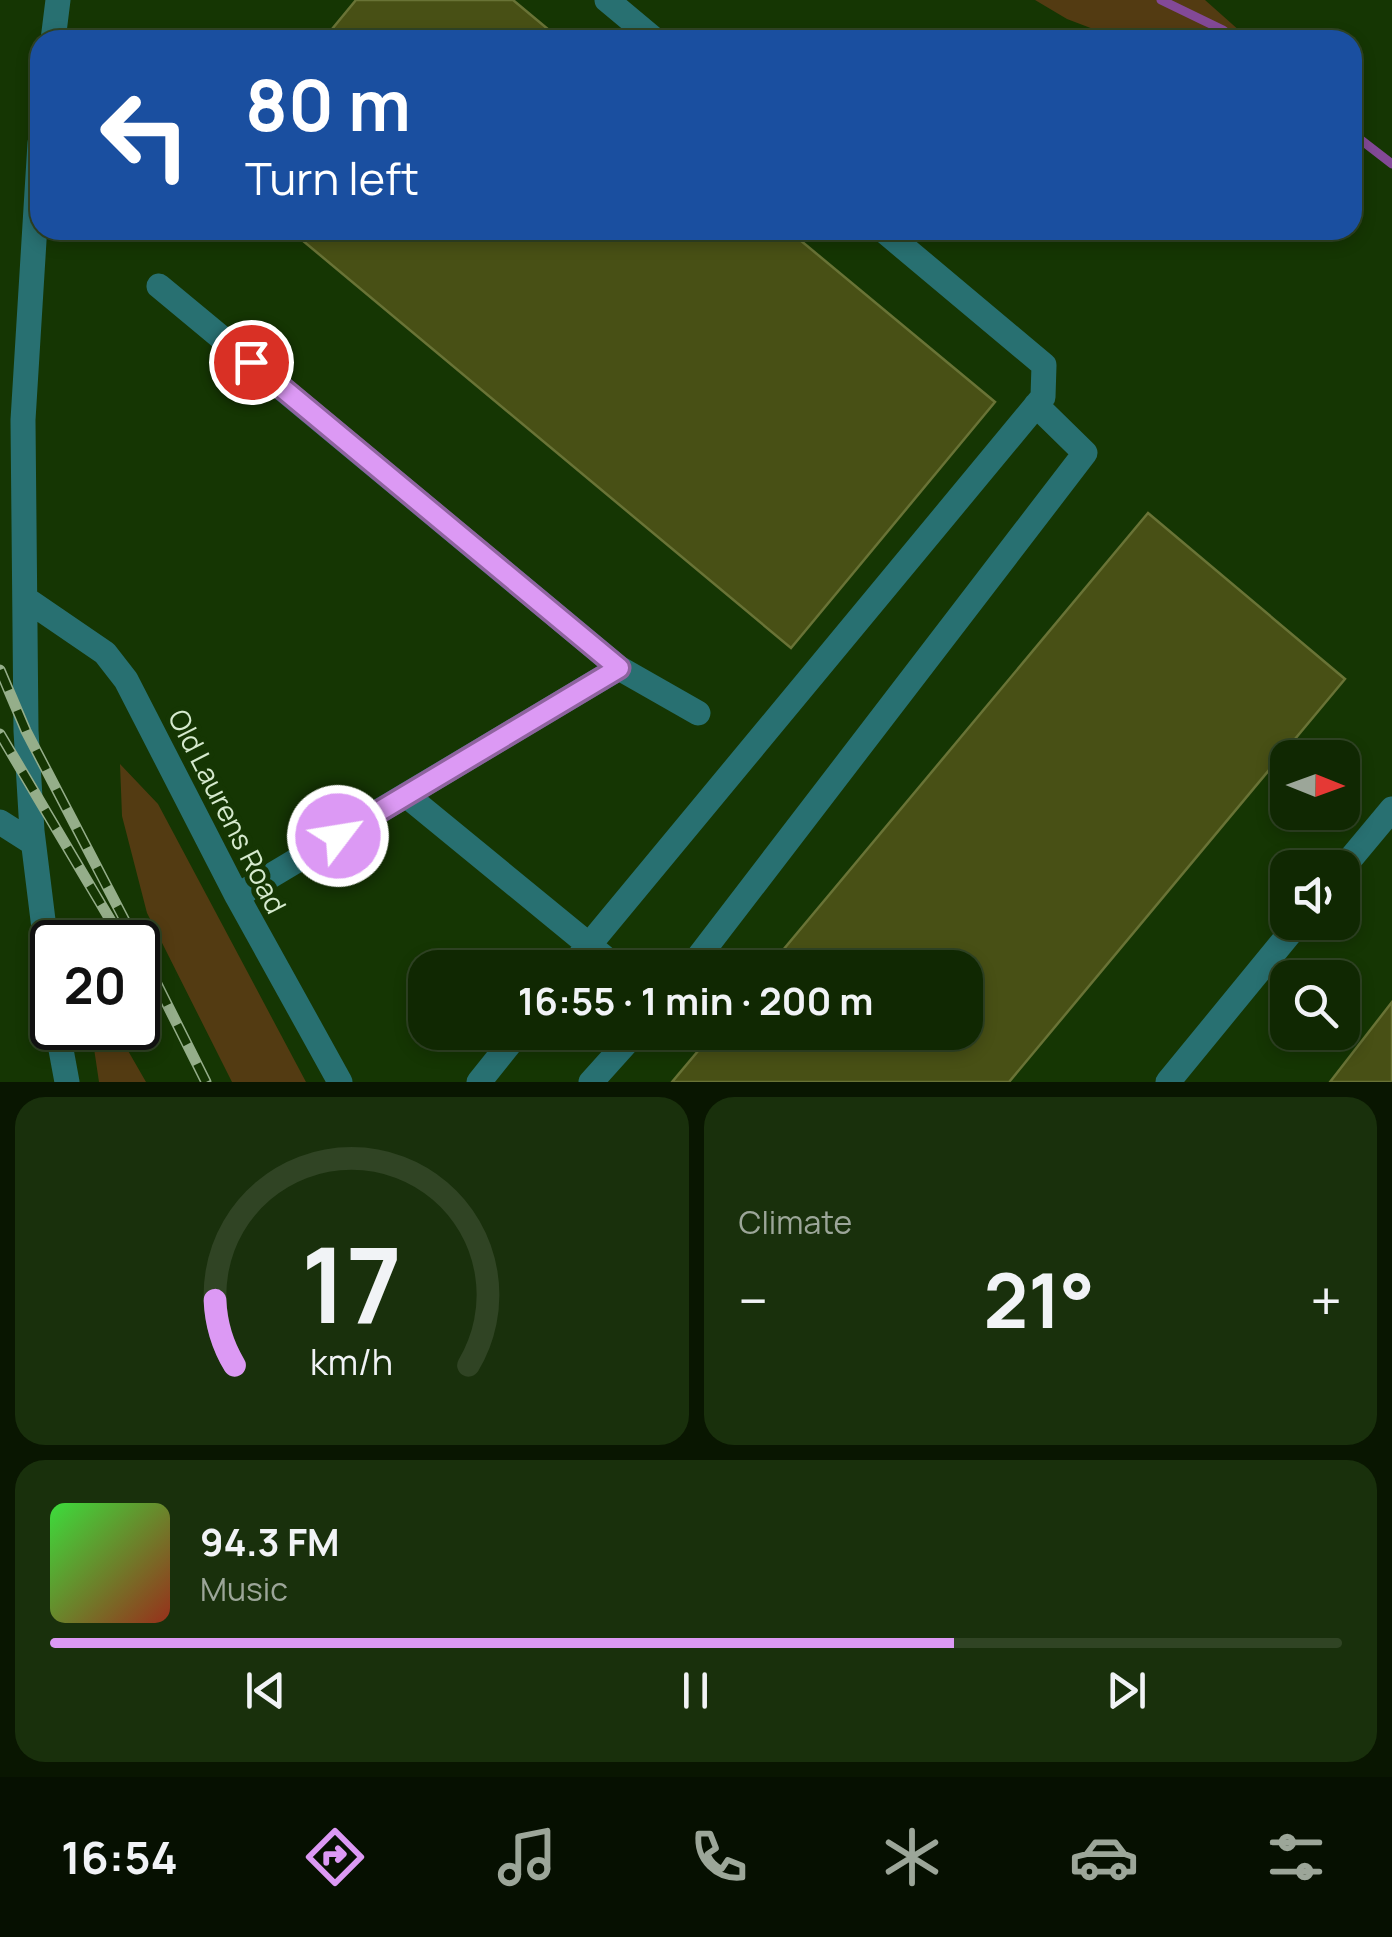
<!DOCTYPE html>
<meta charset="utf-8">
<style>
body{margin:0;font-family:Manrope,sans-serif;background:#19300c;color:#f1f3f6;height:100vh;display:flex;flex-direction:column;font-size:38px;white-space:nowrap}
*{box-sizing:border-box;margin:0}
p{font-size:32px;color:#9ca699}
.icon{flex:none;width:55px;height:55px;fill:none;stroke:currentColor;stroke-width:2;stroke-linecap:round;stroke-linejoin:round}
.map{position:relative;height:1082px;overflow:hidden}
.drawer{display:flex;flex-direction:column;gap:15px;padding:15px;background:#091601;flex:1}
.drawer>*{flex:none}
.top-card{position:absolute;left:30px;top:30px;width:1332px;height:210px;border-radius:30px;box-shadow:0 5px 15px #0003,0 0 0 2px #304424;background:#1a4fa0;color:#fff;overflow:hidden}
.needle{width:65px;rotate:91deg}
.tools{position:absolute;left:1270px;top:740px;display:grid;gap:20px}
.tools a{display:grid;place-items:center;width:90px;height:90px;border-radius:20px;background:#102802;box-shadow:0 5px 15px #0003,0 0 0 2px #304424;font-size:50px}
.speed{position:absolute;left:30px;top:920px;display:flex;gap:20px;font-size:50px;font-weight:700;text-align:center}
.speed>*{display:grid;place-content:center;width:130px;height:130px;border-radius:50%;background:#102802;box-shadow:0 5px 15px #0003,0 0 0 2px #304424;line-height:1}
.speed .limit{border:5px solid #111;border-radius:15px;background:#fff;color:#111}
.pin{position:absolute;display:grid;place-items:center;width:85px;height:85px;color:#fff;margin:-42px;border:5px solid #fff;border-radius:50%;box-shadow:0 2px 10px #0007}
.me{position:absolute;width:110px;margin:-55px;rotate:59deg;stroke-linejoin:round;filter:drop-shadow(0 0 8px #0008)}
.turn{display:flex;align-items:center;gap:35px;height:210px;padding:0 50px;font-size:45px}
.turn .icon{width:130px;height:130px;stroke-width:2.5}
.turn b{display:block;font-size:70px;line-height:85px}
.big{font-size:75px;font-weight:700;line-height:1.1}
.drawer .tile{flex:1;display:flex;flex-direction:column;justify-content:center;gap:15px;min-width:0;padding:0 35px;border-radius:30px;background:#19300c}
.drawer .dial{align-items:center;gap:0}
.dial svg{height:260px;overflow:visible;fill:none;stroke:#304424;stroke-width:7;stroke-linecap:round;text-anchor:middle}
.dial text{fill:#f1f3f6;stroke:none}
.song{display:flex;align-items:center;gap:30px}
.cover{width:120px;height:120px;border-radius:15px;background:linear-gradient(135deg,hsl(120 70% 55%),hsl(10 70% 35%))}
.played{height:10px;border-radius:5px;background:linear-gradient(90deg,#dc99f4 70%,#304424 70%)}
.keys{display:flex;justify-content:space-around;direction:ltr}
.heat{display:flex;justify-content:space-between;align-items:center;font-size:55px;direction:ltr}
.drawer .tiles{flex:1;display:grid;gap:15px;grid-template-columns:1fr 1fr}
.tile:last-child{grid-column:span 2}
.trip{position:absolute;left:408px;top:950px;width:575px;height:100px;border-radius:30px;background:#102802;box-shadow:0 5px 15px #0003,0 0 0 2px #304424;font-weight:700;line-height:100px;text-align:center}
.tab-bar{display:flex;height:160px;justify-content:space-around;align-items:center;background:#061001;color:#9ca699}
.tab-bar .icon{width:70px;height:70px}
.tab-bar .selected{color:#dc99f4}
.tab-bar b{font-size:45px;color:#f1f3f6}
.map>svg:first-child{display:block}
.green{fill:#533b12}
.lines{fill:none;stroke-linecap:round;stroke-linejoin:round}
.stream{stroke:#834997;stroke-width:9}
.building{fill:#485015;stroke:#697336;stroke-width:2.5}
.minor{stroke:#287071;stroke-width:25}
.rail-casing{stroke:#95ae8a;stroke-width:11}
.rail{stroke:#153603;stroke-width:8;stroke-dasharray:22;stroke-linecap:butt}
.route-casing{stroke:#8f639f;stroke-width:25}
.route{stroke:#dc99f4;stroke-width:18}
.labels{text-anchor:middle;dominant-baseline:central;stroke-width:10;stroke-linejoin:round;paint-order:stroke}
.street-label{font-size:28px;fill:#d6eace;stroke:#153603}
</style>
<div class="map">
<svg width="1392" height="1082" viewBox="0 0 1392 1082">
<rect width="100%" height="100%" fill="#153603"/>
<path class="green" d="M 1035,0 L 1205,0 L 1250,40 L 1122,40 L 1067,19 Z
M 120,764 L 158,804 L 306,1082 L 232,1082 L 147,913 L 122,816 Z
M 91,1028 L 115,1028 L 146,1082 L 99,1082 Z"/>
<g class="lines">
<path class="stream" d="M 1161,0 L 1223,30 L 1236,40
M 1352,133 L 1392,164"/>
</g>
<path class="building" d="M 356,0 L 513,0 L 561,40 L 323,40 Z
M 290,230 L 788,230 L 995,402 L 791,648 Z
M 1148,513 L 1345,679 L 1009,1082 L 672,1082 L 714,1032 L 965,1032 L 965,968 L 768,968 Z
M 1392,1002 L 1392,1082 L 1330,1082 Z"/>
<g class="lines">
<path class="minor" d="M 607,0 L 655,40
M 53,40 L 58,0
M 40,143 L 23,420 L 26,731 L 32,831 L 52,993
M 159,286 L 619,668 L 698,713
M 26,599 L 105,653 L 126,680 L 237,896 L 340,1082
M 406,795 L 617,968
M 0,822 L 33,843
M 1342,869 L 1392,809
M 237,896 L 619,668
M 570,968 L 1043,397 L 1044,365 L 883,230
M 690,968 L 1085,453 L 1036,405
M 57,1028 L 67,1082
M 479,1082 L 519,1032
M 591,1082 L 636,1032
M 1168,1082 L 1299,922"/>
<defs>
<path id="rail" d="M 0,670 L 26,731 L 136,942
M 0,734 L 111,921
M 138,946 L 206,1082"/>
</defs>
<use href="#rail" class="rail-casing"/>
<use href="#rail" class="rail"/>
</g>
<g class="lines">
<defs>
<path id="route" d="M 251,362 L 619,668 L 338,836"/>
</defs>
<use href="#route" class="route-casing"/>
<use href="#route" class="route"/>
</g>
<g class="labels">
<g class="street-label">
<text transform="translate(228 811) rotate(63)">Old Laurens Road</text>
</g>
</g>
</svg>
<div class="tools">
<a><svg class="needle" viewBox="-14 -14 28 28"><path d="M0-13l5 13h-10z" fill="#e53935"/><path d="M0 13l5-13h-10z" fill="#9ca699"/></svg></a>
<a><svg class="icon" aria-label="sound" viewBox="0 0 24 24"><path d="M4 9h4l5-4v14l-5-4H4zM17 9q2 3 0 6"/></svg></a>
<a><svg class="icon" aria-label="search" viewBox="0 0 24 24"><circle cx="10" cy="10" r="6"/><path d="M15 15l6 6"/></svg></a>
</div>
<div class="speed"><div class="limit">20</div></div>
<div class="pin" style="left:251px;top:362px;background:#d93025"><svg class="icon" aria-label="arrive" viewBox="0 0 24 24"><path d="M6 21V4h12l-3 4 3 4H6"/></svg></div>
<svg class="me" style="left:338px;top:836px" viewBox="-20 -20 40 40"><circle r="17" fill="#dc99f4" stroke="#fff" stroke-width="3"/><path d="M0-11L8 9 0 5-8 9z" fill="#fff"/></svg>
<div class="trip">16:55 · 1 min · 200 m</div>
<div class="top-card">
<div class="turn"><svg class="icon" aria-label="left" viewBox="0 0 24 24"><path d="M17 20v-9H6M10 6l-5 5 5 5"/></svg><div><b>80 m</b>Turn left</div></div>
</div>
</div>
<section class="drawer">
<div class="tiles">
<div class="tile dial"><svg viewBox="0 0 100 80">
<path d="M14 69A42 42 0 1 1 86 69"/>
<path d="M14 69A42 42 0 0 1 8 49" stroke="#dc99f4"/>
<text x="50" y="56" font-size="32" font-weight="700">17</text>
<text x="50" y="72" font-size="11">km/h</text>
</svg></div>
<div class="tile"><p>Climate</p>
<div class="heat"><a>−</a><b class="big">21°</b><a>+</a></div>
</div>
<div class="tile">
<div class="song"><i class="cover"></i><div><b>94.3 FM</b><p>Music</p></div></div>
<div class="played"></div>
<div class="keys"><svg class="icon" aria-label="previous" viewBox="0 0 24 24"><path d="M18 5L8 12l10 7zM5 5v14"/></svg><svg class="icon" aria-label="pause" viewBox="0 0 24 24"><path d="M8 5v14M16 5v14"/></svg><svg class="icon" aria-label="next" viewBox="0 0 24 24"><path d="M6 5l10 7-10 7zM19 5v14"/></svg></div>
</div>
</div>
</section>
<nav class="tab-bar">
<b>16:54</b>
<svg class="icon selected" aria-label="directions" viewBox="0 0 24 24"><path d="M12 3l9 9-9 9-9-9zM9 14v-3h6M13 9l2 2-2 2"/></svg>
<svg class="icon" aria-label="music" viewBox="0 0 24 24"><path d="M9 18V5l10-2v13"/><circle cx="6" cy="18" r="3"/><circle cx="16" cy="16" r="3"/></svg>
<svg class="icon" aria-label="phone" viewBox="0 0 24 24"><path d="M5 4h4l2 5-3 2q2 4 5 5l2-3 5 2v4C11 20 4 13 5 4z"/></svg>
<svg class="icon" aria-label="climate" viewBox="0 0 24 24"><path d="M12 3v18M4 7l16 10M4 17L20 7"/></svg>
<svg class="icon" aria-label="car" viewBox="0 0 24 24"><path d="M5 17H2v-5l4-1 3-4h7l3 4 3 1v5h-3M9 17h6M6 11h13"/><circle cx="7" cy="17" r="2"/><circle cx="17" cy="17" r="2"/></svg>
<svg class="icon" aria-label="filters" viewBox="0 0 24 24"><path d="M4 7h16M4 17h16"/><circle cx="9" cy="7" r="2"/><circle cx="15" cy="17" r="2"/></svg>
</nav>
